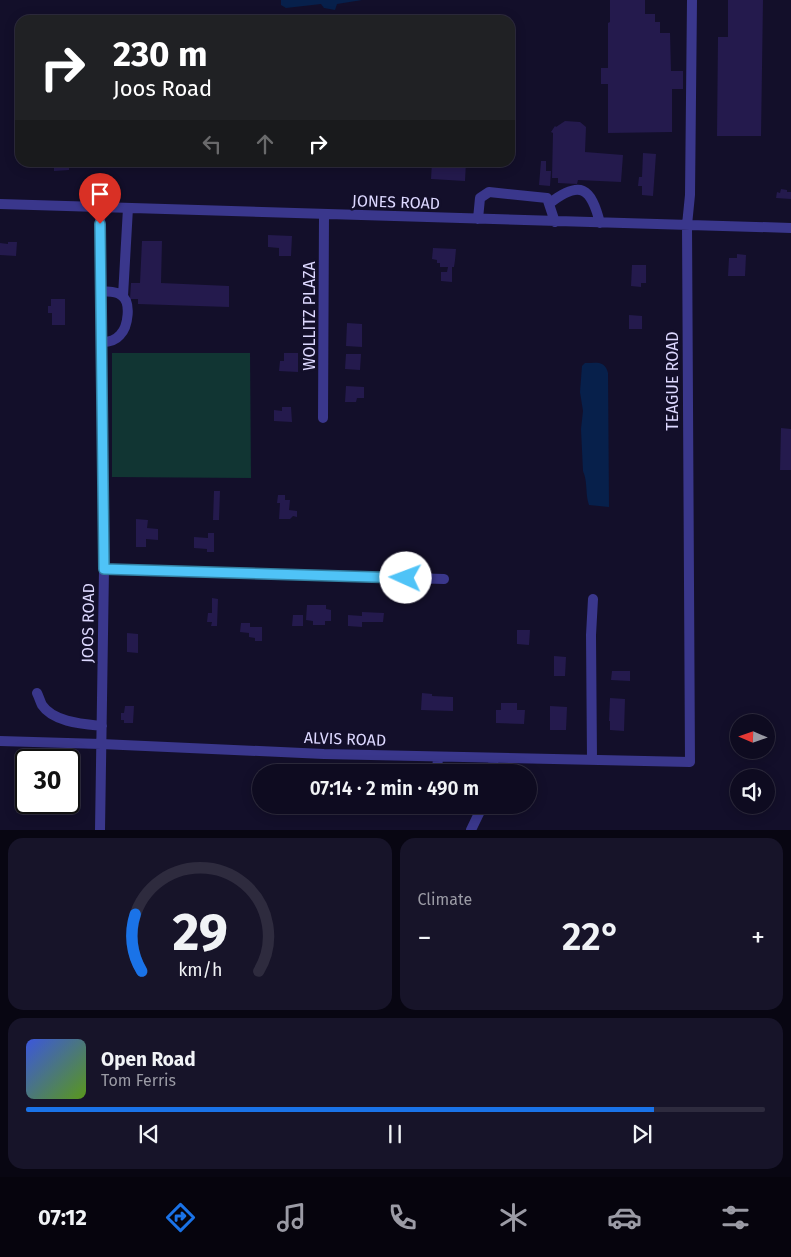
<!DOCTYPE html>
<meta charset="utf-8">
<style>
body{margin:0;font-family:"Fira Sans",sans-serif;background:#171429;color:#f1f3f6;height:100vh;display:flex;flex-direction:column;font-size:19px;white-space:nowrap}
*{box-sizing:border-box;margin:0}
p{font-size:16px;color:#9b9ba5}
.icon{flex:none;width:28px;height:28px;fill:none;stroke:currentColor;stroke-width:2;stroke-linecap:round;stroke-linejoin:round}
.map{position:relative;height:830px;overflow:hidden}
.details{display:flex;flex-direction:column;gap:8px;padding:8px;background:#080612;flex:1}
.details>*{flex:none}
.top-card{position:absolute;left:15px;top:15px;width:500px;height:152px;border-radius:15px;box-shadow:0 2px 12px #0003,0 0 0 1px #2e2b3e;background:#202124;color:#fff;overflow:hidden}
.needle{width:32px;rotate:272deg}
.buttons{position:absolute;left:730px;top:714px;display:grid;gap:10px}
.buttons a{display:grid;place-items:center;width:45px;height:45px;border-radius:50%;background:#0e0b20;box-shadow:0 2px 12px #0003,0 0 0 1px #2e2b3e;font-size:25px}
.speed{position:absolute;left:15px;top:749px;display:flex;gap:10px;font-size:25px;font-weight:700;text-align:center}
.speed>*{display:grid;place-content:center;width:65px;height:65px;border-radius:50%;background:#0e0b20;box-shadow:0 2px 12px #0003,0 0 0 1px #2e2b3e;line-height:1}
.speed .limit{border:2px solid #111;border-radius:8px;background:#fff;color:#111}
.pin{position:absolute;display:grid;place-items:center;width:42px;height:42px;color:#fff;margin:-51px -21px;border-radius:50% 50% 50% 0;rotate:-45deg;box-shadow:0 0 5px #0007}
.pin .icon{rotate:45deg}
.me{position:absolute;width:55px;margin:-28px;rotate:272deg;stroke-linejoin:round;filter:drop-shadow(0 0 4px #0008)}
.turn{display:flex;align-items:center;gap:18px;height:105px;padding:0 15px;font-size:22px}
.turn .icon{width:65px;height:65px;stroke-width:2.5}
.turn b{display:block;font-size:35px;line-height:42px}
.lanes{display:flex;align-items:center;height:48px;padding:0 15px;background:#0003;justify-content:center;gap:25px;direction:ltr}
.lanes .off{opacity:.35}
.big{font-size:38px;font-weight:600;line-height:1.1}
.details .tile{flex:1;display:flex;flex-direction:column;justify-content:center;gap:8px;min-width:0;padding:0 18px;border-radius:15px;background:#171429}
.details .dial{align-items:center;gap:0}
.dial svg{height:130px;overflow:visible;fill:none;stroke:#2e2b3e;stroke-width:7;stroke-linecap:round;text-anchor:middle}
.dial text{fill:#f1f3f6;stroke:none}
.song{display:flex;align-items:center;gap:15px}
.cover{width:60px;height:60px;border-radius:8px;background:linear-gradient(135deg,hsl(230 70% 55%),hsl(90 70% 35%))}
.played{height:5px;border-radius:2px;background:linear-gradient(90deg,#1a73e8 85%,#2e2b3e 85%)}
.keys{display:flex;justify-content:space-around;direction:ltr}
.heat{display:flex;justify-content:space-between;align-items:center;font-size:28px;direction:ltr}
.details .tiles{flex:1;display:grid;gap:8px;grid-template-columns:1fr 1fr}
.tile:last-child{grid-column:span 2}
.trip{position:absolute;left:252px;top:764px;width:285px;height:50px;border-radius:25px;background:#0e0b20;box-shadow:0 2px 12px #0003,0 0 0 1px #2e2b3e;font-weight:600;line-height:50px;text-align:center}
.tabs{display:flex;height:80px;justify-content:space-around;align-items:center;background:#06040d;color:#9b9ba5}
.tabs .icon{width:35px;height:35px}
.tabs .active{color:#1a73e8}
.tabs b{font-size:22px;color:#f1f3f6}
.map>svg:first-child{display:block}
.green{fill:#113533}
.water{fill:#07204b}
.building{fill:#241a4d}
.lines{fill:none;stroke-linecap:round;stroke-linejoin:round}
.minor{stroke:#3a378c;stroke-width:10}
.route-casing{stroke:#337fa1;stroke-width:12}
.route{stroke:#4fc3f7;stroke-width:9}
.labels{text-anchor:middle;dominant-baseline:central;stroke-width:5;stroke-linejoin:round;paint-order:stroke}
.street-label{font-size:16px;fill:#ddd8ff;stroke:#130f2a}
</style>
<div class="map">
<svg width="791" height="830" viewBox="0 0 791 830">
<rect width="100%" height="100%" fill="#130f2a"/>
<path class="green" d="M 112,353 L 250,353 L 251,478 L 112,477 Z"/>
<path class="water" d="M 281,0 L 362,0 L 337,4 L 335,10 L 324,8 L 321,4 L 286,8 L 281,5 Z
M 585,363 C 596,363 605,360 608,373 L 609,507 L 589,505 C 585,494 588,482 583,471 L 581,429 L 583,411 L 580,392 L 582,366 Z"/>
<path class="building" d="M 610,0 L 645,0 L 645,14 L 655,14 L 655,22 L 660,22 L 660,33 L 670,33 L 671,71 L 683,71 L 683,89 L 672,89 L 672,132 L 608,133 L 608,84 L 601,84 L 601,68 L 608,68 L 608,23 L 610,22 Z
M 728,0 L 763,0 L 761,136 L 717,136 L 718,37 L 728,37 Z
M 565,121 L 580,122 L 586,127 L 585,152 L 623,155 L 621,182 L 578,180 L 577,184 L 558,183 L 558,178 L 552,178 L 553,133 L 551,132 L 555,126 L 556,127 Z
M 643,153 L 656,154 L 653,196 L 642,195 L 642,186 L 638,186 L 639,177 L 642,177 Z
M 541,161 L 546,161 L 546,171 L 551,171 L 550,186 L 539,185 Z
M 54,162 L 69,162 L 69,170 L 54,171 Z
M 432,162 L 466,162 L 465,181 L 431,179 Z
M 781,189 L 787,190 L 787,192 L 791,192 L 791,199 L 776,198 L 777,192 L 780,193 Z
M 268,235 L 292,236 L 291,256 L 279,256 L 279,248 L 268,247 Z
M 142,241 L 162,241 L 161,283 L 229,286 L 229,307 L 138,304 L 138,299 L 130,299 L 131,283 L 140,283 Z
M 8,242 L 17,242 L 16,256 L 0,255 L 0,243 L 8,244 Z
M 433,248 L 456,249 L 455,260 L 454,267 L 452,267 L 452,282 L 441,281 L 441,272 L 447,272 L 448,267 L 440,267 L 440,263 L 437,263 L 437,260 L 432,259 Z
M 737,254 L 746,255 L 745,276 L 728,276 L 729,258 L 737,258 Z
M 632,265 L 646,265 L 646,283 L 641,283 L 641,287 L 631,286 Z
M 51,299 L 65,299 L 65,325 L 52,325 L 52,313 L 48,313 L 48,306 L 51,306 Z
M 629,315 L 642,316 L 642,329 L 629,329 Z
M 347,323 L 362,324 L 362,347 L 346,346 Z
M 284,353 L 298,353 L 298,372 L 279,371 L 280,361 L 284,361 Z
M 346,354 L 361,354 L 360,370 L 345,369 Z
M 346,386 L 364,387 L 364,398 L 357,398 L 356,402 L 345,402 Z
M 282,407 L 291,407 L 292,422 L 274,421 L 274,410 L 282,411 Z
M 781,428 L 791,429 L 791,470 L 780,470 Z
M 214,491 L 220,491 L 219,520 L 213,520 Z
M 278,495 L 285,495 L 285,500 L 290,500 L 289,510 L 297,511 L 297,517 L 293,516 L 290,519 L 279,519 L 280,503 L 277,503 Z
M 136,519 L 148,520 L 147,528 L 158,529 L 158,540 L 146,539 L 146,547 L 136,547 Z
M 208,533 L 214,533 L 214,552 L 207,552 L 207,549 L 194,548 L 194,537 L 208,538 Z
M 212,598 L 218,599 L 217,626 L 211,626 L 212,622 L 207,622 L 208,613 L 212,613 Z
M 307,605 L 326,605 L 326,609 L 331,610 L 331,621 L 325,621 L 325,625 L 313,625 L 313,621 L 306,620 Z
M 362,612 L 384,613 L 383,622 L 362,622 L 362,627 L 348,626 L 348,615 L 362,616 Z
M 293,615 L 303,615 L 303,626 L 292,626 Z
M 241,623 L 250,623 L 250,627 L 262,627 L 262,641 L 255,641 L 255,638 L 249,637 L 249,633 L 240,632 Z
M 517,630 L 530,630 L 529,645 L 517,644 Z
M 127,633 L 138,634 L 138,653 L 127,652 Z
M 554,656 L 566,657 L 565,676 L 554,676 Z
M 612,671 L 630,671 L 630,681 L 611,680 Z
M 422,693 L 432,694 L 432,696 L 453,697 L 453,711 L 421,710 Z
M 610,698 L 625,699 L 624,731 L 610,730 L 610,721 L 609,721 Z
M 501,703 L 517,703 L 517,710 L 525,710 L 524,724 L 496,723 L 496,710 L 501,710 Z
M 125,706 L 134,706 L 133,723 L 124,723 L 124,720 L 121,720 L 121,713 L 124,713 Z
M 550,706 L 567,707 L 566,730 L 550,730 Z"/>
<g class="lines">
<path class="minor" d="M 550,203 C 580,180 591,187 600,223
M 0,204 L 791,228
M 478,219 L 480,198 L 489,192 L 547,198 L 555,222
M 101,291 C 107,292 116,291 121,295 C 132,302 128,327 120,335 C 115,341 108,342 102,342
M 123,296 L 128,208
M 323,418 L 324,215
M 104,569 L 444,579
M 37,693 C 39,697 40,701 42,705 C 53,722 83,724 102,726
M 0,741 L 101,744 L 324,754 L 690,762 L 687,225 L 690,195 L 692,0
M 592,760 L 591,635 L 593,599
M 437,772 L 438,757
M 492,772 L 494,758
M 100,830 L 104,569 L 100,207
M 471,830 L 483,805"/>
</g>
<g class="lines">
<defs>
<path id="route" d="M 100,224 L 104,569 L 406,578"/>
</defs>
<use href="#route" class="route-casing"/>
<use href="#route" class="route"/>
</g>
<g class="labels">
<g class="street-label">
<text transform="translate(396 202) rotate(2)">JONES ROAD</text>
<text transform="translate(309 316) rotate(-90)">WOLLITZ PLAZA</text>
<text transform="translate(672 381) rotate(-90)">TEAGUE ROAD</text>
<text transform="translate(88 623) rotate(-89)">JOOS ROAD</text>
<text transform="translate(345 739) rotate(2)">ALVIS ROAD</text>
</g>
</g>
</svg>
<div class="buttons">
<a><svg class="needle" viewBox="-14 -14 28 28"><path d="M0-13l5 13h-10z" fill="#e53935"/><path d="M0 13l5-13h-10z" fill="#9b9ba5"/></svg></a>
<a><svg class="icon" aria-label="sound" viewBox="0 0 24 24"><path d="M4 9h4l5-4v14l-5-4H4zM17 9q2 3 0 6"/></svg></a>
</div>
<div class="speed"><div class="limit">30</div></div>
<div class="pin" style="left:100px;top:224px;background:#d93025"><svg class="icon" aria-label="arrive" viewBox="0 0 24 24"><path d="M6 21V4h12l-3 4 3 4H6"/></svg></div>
<svg class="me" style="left:406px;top:578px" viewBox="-20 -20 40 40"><circle r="19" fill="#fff"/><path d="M0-13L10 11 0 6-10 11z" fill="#4fc3f7"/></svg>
<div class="trip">07:14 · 2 min · 490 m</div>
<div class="top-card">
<div class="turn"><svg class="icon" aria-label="right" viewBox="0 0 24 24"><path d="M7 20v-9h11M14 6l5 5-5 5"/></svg><div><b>230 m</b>Joos Road</div></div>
<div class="lanes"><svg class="icon off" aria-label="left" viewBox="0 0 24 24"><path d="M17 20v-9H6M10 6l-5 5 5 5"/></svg><svg class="icon off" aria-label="ahead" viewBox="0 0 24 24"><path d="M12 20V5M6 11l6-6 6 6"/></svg><svg class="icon" aria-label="right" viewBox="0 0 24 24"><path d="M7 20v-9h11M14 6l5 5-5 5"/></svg></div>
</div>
</div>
<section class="details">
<div class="tiles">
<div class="tile dial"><svg viewBox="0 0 100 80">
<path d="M14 69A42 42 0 1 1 86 69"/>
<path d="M14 69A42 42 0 0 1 10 34" stroke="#1a73e8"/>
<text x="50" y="56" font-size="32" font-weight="700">29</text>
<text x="50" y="72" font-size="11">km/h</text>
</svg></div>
<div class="tile"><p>Climate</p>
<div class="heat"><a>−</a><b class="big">22°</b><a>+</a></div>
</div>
<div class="tile">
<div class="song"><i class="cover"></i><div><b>Open Road</b><p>Tom Ferris</p></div></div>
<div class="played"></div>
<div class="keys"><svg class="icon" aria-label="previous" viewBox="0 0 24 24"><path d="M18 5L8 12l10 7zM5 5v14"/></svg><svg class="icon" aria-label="pause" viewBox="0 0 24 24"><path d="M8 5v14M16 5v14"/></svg><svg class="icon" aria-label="next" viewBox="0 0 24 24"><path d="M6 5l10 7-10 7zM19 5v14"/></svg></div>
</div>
</div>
</section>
<nav class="tabs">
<b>07:12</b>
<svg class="icon active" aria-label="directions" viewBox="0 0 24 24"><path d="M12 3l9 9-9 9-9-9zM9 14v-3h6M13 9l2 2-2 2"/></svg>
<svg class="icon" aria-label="music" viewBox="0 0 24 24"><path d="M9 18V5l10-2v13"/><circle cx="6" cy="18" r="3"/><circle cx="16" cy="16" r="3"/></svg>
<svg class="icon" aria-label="phone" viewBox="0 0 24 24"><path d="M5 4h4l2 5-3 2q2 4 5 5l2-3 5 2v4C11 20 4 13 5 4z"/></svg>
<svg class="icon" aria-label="climate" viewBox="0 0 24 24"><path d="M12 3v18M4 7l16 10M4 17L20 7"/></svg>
<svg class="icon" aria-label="car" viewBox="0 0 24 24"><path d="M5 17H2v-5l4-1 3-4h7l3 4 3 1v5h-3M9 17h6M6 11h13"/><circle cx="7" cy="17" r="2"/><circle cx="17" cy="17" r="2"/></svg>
<svg class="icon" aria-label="filters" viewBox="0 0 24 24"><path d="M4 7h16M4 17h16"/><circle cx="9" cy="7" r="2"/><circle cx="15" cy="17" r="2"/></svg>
</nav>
